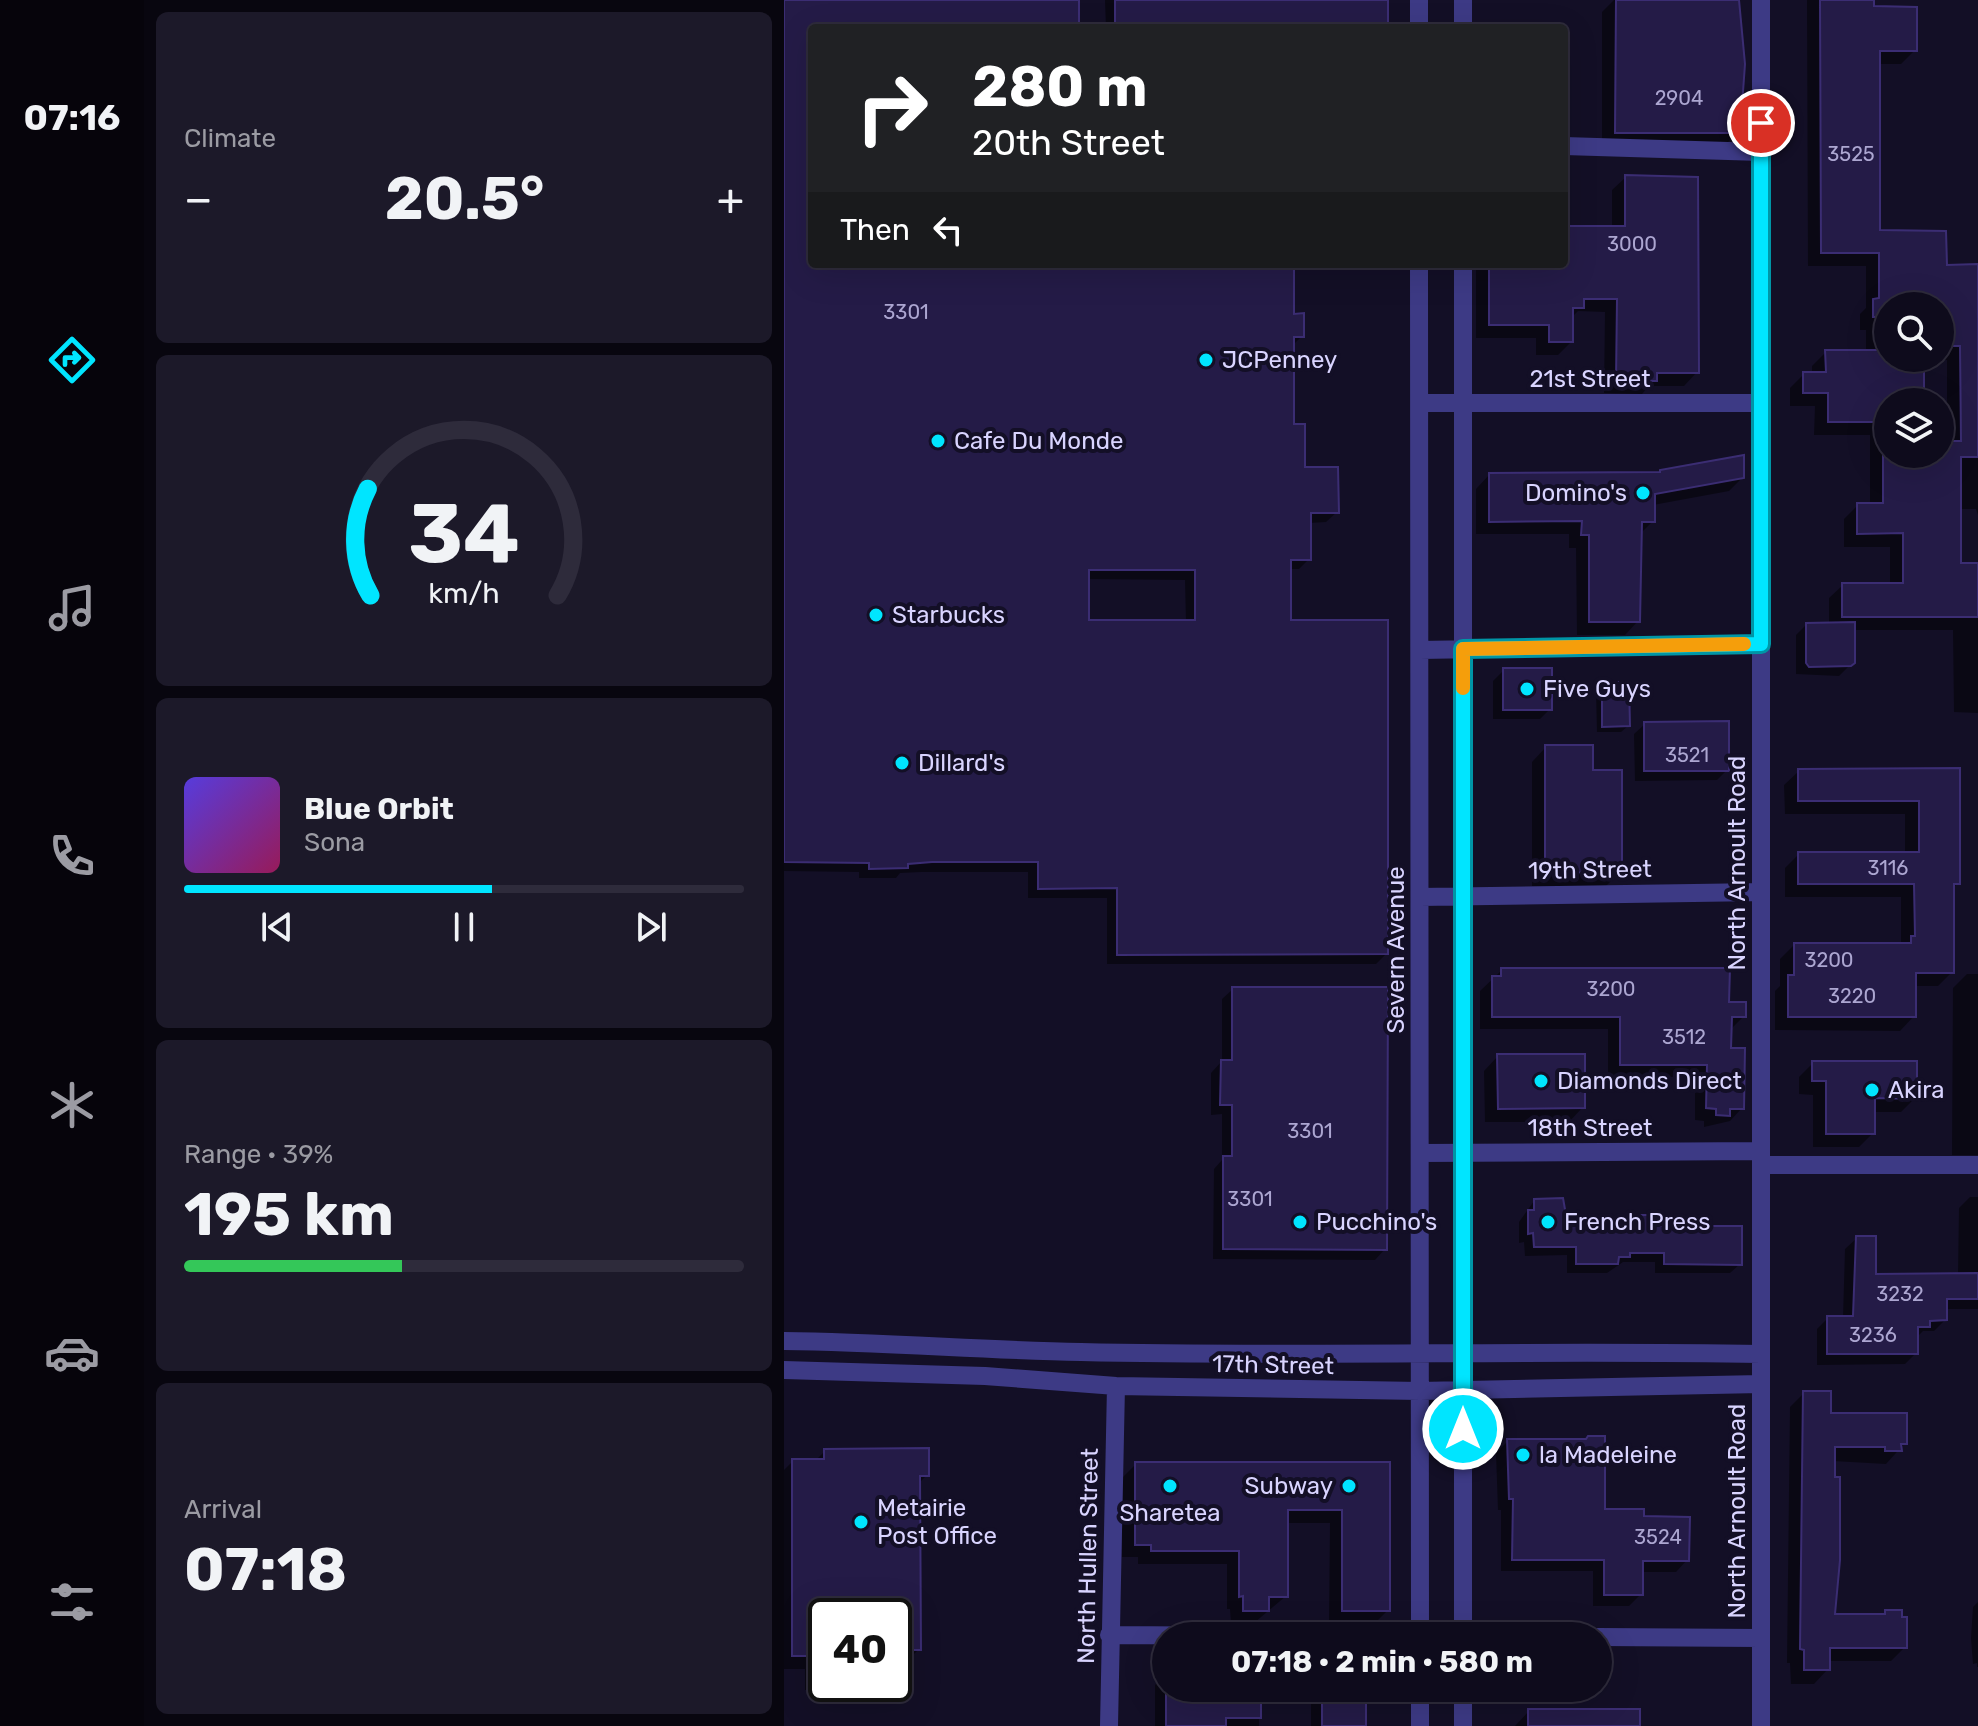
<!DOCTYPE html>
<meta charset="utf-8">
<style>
body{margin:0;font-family:Rubik,sans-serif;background:#1c1929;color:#f1f3f6;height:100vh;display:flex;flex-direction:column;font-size:30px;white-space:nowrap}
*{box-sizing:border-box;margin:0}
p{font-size:26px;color:#9b9ba3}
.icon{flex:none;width:44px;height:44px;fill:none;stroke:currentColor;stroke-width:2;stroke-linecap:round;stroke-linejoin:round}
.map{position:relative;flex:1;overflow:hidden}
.details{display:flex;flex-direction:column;gap:12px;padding:12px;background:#08060f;width:640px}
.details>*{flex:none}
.banner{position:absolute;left:24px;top:24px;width:760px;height:244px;border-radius:8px;box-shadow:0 8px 32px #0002,0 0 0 2px #2e2b3b;background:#202124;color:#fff;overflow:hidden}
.fabs{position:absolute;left:1090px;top:292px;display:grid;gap:16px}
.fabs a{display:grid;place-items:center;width:80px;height:80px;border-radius:50%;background:#0e0b1c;box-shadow:0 8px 32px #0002,0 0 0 2px #2e2b3b;font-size:40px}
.speed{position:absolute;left:24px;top:1598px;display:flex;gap:16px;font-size:40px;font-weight:700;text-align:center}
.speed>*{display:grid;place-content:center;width:104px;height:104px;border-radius:50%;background:#0e0b1c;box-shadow:0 8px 32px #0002,0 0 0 2px #2e2b3b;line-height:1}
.speed .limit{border:4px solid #111;border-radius:12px;background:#fff;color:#111}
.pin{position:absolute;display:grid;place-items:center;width:68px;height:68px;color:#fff;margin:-34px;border:4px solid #fff;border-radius:50%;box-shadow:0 2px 8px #0007}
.me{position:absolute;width:88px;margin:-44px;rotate:0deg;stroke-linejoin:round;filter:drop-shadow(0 0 6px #0008)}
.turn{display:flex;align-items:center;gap:28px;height:168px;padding:0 32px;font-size:36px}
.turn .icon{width:104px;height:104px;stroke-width:2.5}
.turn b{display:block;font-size:56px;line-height:68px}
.then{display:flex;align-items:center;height:76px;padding:0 32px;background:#0003;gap:16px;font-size:30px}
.big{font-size:60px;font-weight:700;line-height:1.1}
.details .card{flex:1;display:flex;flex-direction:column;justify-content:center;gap:12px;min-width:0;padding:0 28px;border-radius:12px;background:#1c1929}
.details .dial{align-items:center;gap:0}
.dial svg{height:208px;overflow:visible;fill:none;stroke:#2e2b3b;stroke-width:7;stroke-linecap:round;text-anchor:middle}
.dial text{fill:#f1f3f6;stroke:none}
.song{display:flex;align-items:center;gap:24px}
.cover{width:96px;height:96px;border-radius:12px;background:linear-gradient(135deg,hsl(250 70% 55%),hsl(330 70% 35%))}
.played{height:8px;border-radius:4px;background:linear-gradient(90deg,#00e5ff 55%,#2e2b3b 55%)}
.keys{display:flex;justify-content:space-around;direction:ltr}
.heat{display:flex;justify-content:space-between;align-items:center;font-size:44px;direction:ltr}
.charge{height:12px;border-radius:6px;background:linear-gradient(90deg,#34c759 39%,#2e2b3b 0)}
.trip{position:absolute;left:368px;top:1622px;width:460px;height:80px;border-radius:40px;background:#0e0b1c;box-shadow:0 8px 32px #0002,0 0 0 2px #2e2b3b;font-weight:700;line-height:80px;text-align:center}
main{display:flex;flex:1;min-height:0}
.dock{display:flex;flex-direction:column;width:144px;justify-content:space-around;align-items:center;background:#06040b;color:#9b9ba3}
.dock .icon{width:56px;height:56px}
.dock .active{color:#00e5ff}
.dock b{font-size:36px;color:#f1f3f6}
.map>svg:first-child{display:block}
.shadow{fill:#0007;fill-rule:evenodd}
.building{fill:#241b47;stroke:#3b2d73;stroke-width:2;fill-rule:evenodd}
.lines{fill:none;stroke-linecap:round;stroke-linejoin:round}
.minor{stroke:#3d3a85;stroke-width:18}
.route-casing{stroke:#0095a6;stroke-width:20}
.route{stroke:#00e5ff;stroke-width:14}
.slow{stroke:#f59e0b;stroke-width:14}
.poi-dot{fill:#00e5ff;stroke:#130f26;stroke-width:3}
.labels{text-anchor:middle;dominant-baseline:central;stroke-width:8;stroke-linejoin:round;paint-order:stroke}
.number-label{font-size:20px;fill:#aca6d1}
.poi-label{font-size:24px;fill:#d9d4ff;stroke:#130f26;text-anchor:start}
.street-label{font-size:24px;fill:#d9d4ff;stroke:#130f26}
</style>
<main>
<nav class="dock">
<b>07:16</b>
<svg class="icon active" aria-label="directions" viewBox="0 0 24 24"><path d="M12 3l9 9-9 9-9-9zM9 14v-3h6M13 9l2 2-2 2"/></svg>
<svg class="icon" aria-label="music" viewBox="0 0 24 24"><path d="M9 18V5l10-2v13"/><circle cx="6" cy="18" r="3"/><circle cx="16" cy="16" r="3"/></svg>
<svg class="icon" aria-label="phone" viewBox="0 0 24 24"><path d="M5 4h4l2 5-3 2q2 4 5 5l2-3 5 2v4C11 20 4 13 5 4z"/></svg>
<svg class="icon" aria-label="climate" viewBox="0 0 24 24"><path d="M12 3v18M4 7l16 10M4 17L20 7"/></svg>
<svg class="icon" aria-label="car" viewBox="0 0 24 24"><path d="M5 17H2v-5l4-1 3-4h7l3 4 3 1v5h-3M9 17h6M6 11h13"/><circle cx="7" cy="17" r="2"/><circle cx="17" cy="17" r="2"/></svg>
<svg class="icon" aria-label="filters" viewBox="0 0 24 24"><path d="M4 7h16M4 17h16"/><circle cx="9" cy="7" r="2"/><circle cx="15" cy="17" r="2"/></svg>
</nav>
<section class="details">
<div class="card"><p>Climate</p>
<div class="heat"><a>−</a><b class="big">20.5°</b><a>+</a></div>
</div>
<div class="card dial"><svg viewBox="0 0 100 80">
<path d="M14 69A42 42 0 1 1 86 69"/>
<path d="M14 69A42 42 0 0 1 13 28" stroke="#00e5ff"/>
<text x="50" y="56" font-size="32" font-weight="700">34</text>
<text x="50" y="72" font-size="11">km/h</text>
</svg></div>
<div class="card">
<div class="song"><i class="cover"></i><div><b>Blue Orbit</b><p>Sona</p></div></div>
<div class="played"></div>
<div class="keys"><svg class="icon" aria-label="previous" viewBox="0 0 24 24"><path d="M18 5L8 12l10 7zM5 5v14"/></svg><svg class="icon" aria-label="pause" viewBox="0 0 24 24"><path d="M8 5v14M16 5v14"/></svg><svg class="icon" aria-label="next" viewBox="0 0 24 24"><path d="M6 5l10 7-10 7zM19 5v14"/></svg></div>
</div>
<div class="card"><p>Range · 39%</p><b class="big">195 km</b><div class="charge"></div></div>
<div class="card"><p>Arrival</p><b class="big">07:18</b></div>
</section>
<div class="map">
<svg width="1194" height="1726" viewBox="0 0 1194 1726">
<rect width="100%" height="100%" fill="#130f26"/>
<path class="shadow" d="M 0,0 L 294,0 L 294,28 L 28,28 L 28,264 L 408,264 L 508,316 L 518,336 L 508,346 L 508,426 L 519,469 L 553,512 L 542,522 L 525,523 L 525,559 L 515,569 L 505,569 L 505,622 L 602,954 L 592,964 L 323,964 L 323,898 L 244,898 L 244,872 L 137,872 L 116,873 L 112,878 L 75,878 L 75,872 L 0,871 ZM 303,579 L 401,580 L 402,622 L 303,622 Z
M 321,0 L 602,0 L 602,28 L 322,28 Z
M 830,0 L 953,0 L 954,132 L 940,146 L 818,146 L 818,12 Z
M 1023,0 L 1088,0 L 1088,8 L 1131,50 L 1117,64 L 1094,64 L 1094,232 L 1161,267 L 1194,266 L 1194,515 L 1192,509 L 1175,509 L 1175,565 L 1194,565 L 1194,713 L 1170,712 L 1169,630 L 1069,630 L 1069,662 L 1055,676 L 1012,674 L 1012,635 L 1022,625 L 1045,624 L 1045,598 L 1059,585 L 1106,585 L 1106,547 L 1060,547 L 1060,519 L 1074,505 L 1086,505 L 1086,435 L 1030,435 L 1031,406 L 1006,406 L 1006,388 L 1020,374 L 1028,374 L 1028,366 L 1042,352 L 1082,352 L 1082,330 L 1076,330 L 1076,314 L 1082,308 L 1082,266 L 1024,266 ZM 1104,306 L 1156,306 L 1156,358 L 1104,358 ZM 1138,359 L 1163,360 L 1163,443 L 1156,443 L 1156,454 L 1104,454 L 1104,402 L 1138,402 Z
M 842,177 L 913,372 L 900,386 L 865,386 L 858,394 L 820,393 L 821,312 L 794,311 L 787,318 L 787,342 L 774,355 L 752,355 L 752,338 L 692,338 L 692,264 L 780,264 L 780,228 L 828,228 L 828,190 Z
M 705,475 L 958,478 L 945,491 L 869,505 L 869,521 L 855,535 L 854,621 L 841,635 L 793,635 L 792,548 L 785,548 L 785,534 L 692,534 L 692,489 Z
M 720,670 L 766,709 L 756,719 L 709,719 L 709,681 Z
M 819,684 L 844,726 L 837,732 L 813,732 L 812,690 Z
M 861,724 L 943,770 L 933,780 L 851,781 L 850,734 Z
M 762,747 L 807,772 L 836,872 L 822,886 L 748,886 L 748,762 Z
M 1174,770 L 1174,883 L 1168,889 L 1168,972 L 1154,986 L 1130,986 L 1130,1016 L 1116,1031 L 991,1030 L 991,991 L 996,986 L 996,959 L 1010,945 L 1117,945 L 1117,897 L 1001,897 L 1001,868 L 1015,854 L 1121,854 L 1121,814 L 1001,814 L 1000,785 L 1015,771 Z
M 718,970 L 943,1004 L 960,1016 L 947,1029 L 945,1050 L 958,1108 L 946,1121 L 920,1127 L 920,1121 L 911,1120 L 911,1077 L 824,1077 L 824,1029 L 696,1029 L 696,991 Z
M 1183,974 L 1194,974 L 1194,1155 L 1168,1155 L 1169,988 Z
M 449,989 L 601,1249 L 591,1260 L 429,1259 L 430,1169 L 438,1160 L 438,1114 L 427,1115 L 427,1073 L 438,1061 L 438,999 Z
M 714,1056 L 799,1107 L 785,1122 L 701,1122 L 700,1071 Z
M 1029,1063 L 1131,1098 L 1117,1112 L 1089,1112 L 1089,1133 L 1075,1147 L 1029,1147 L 1029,1095 L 1015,1094 L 1015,1077 Z
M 1186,1197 L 1194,1197 L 1194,1309 L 1161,1309 L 1161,1320 L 1150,1331 L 1139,1331 L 1132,1338 L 1132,1353 L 1121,1364 L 1033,1365 L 1033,1329 L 1044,1318 L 1059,1318 L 1061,1249 L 1073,1238 L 1090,1276 L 1174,1275 L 1175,1208 Z
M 750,1201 L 782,1223 L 831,1223 L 837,1217 L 956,1264 L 946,1273 L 871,1273 L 871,1262 L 839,1262 L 823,1273 L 783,1273 L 783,1255 L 741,1256 L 740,1242 L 735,1243 L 735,1222 Z
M 1020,1393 L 1045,1415 L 1121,1443 L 1102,1464 L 1049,1461 L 1049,1616 L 1098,1616 L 1102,1612 L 1121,1647 L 1107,1661 L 1044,1661 L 1044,1669 L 1030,1684 L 1007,1684 L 1006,1663 L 1003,1663 L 1006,1407 Z
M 819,1438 L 819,1511 L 858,1518 L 903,1560 L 892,1572 L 857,1572 L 857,1594 L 845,1606 L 809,1606 L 809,1571 L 717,1571 L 717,1510 L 714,1510 L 712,1453 L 724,1441 Z
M 41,1451 L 143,1475 L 134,1484 L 135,1649 L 121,1663 L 117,1685 L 103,1699 L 77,1699 L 77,1690 L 21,1690 L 21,1669 L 0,1669 L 0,1470 L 9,1461 L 31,1461 ZM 42,1616 L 110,1616 L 110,1684 L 42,1684 Z
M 352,1464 L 604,1464 L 604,1610 L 590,1624 L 545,1624 L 546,1523 L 502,1523 L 502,1596 L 470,1623 L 447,1623 L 446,1609 L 443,1609 L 443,1564 L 354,1564 L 354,1557 L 338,1557 L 338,1478 Z
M 1194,1602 L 1194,1667 L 1193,1667 L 1193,1663 L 1189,1664 L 1187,1638 L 1189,1607 Z
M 382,1674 L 382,1688 L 422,1688 L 422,1695 L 475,1695 L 475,1726 L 371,1726 L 371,1685 Z
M 527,1688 L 580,1688 L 581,1726 L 527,1726 Z
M 745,1711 L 854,1726 L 731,1726 Z"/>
<path class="building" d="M 0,0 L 295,0 L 295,28 L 28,28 L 28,264 L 510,264 L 510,314 L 520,313 L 520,337 L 510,337 L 510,424 L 521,424 L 521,467 L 554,467 L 555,513 L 527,513 L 527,560 L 507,560 L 507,620 L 604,620 L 604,954 L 333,955 L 333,888 L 254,889 L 254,862 L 148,862 L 124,864 L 124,868 L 85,869 L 85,863 L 0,862 ZM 305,570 L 411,570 L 411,620 L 305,620 Z
M 331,0 L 604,0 L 604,28 L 331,28 Z
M 832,0 L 955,0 L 961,64 L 956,133 L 831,133 Z
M 1036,0 L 1090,0 L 1090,6 L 1133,7 L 1133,51 L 1096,51 L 1096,230 L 1162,231 L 1163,265 L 1194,264 L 1194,457 L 1177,457 L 1177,563 L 1194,563 L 1194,617 L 1058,617 L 1058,583 L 1119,583 L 1119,533 L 1073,534 L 1073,503 L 1099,503 L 1099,454 L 1156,454 L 1156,441 L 1177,441 L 1176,346 L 1156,346 L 1156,306 L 1104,306 L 1104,317 L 1089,317 L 1089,299 L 1095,298 L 1095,253 L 1037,253 Z
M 841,175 L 914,177 L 915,373 L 873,373 L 873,381 L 832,381 L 833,299 L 800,299 L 800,308 L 789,308 L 789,342 L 765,342 L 765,325 L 705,325 L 705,264 L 780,264 L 780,226 L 841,226 Z
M 1041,350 L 1104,350 L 1104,358 L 1140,358 L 1140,402 L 1104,402 L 1104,422 L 1044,422 L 1044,393 L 1019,393 L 1019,372 L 1042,372 Z
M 960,455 L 960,478 L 871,494 L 871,522 L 858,522 L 856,622 L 805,622 L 805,535 L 797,535 L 798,521 L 705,522 L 705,473 L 876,472 L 876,470 Z
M 1071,622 L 1071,663 L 1067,666 L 1025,667 L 1022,663 L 1022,623 Z
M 719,668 L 768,668 L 768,710 L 719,710 Z
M 818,682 L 845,682 L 846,726 L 818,727 Z
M 945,721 L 945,771 L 860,771 L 860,722 Z
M 761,745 L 809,745 L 809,770 L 838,770 L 838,873 L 761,872 Z
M 1176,768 L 1176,884 L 1170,884 L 1170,973 L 1132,973 L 1132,1017 L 1004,1017 L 1004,975 L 1010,975 L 1010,943 L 1127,943 L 1127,936 L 1131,936 L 1130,884 L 1014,884 L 1014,852 L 1135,852 L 1135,801 L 1014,801 L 1014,769 Z
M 717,968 L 946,968 L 945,1002 L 962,1002 L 962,1017 L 948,1017 L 947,1048 L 961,1048 L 960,1109 L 946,1109 L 946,1116 L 932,1115 L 932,1109 L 922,1108 L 923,1065 L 836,1065 L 836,1017 L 708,1017 L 708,976 L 717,976 Z
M 448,987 L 604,987 L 603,1250 L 439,1249 L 439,1156 L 448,1156 L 448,1105 L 436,1105 L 437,1060 L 448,1060 Z
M 713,1054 L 801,1054 L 801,1108 L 714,1109 Z
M 1028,1061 L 1133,1061 L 1133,1099 L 1091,1098 L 1091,1134 L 1042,1134 L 1042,1081 L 1028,1081 Z
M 779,1198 L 783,1221 L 836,1221 L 836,1215 L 872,1215 L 872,1226 L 958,1226 L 958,1265 L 880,1264 L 880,1253 L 846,1253 L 846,1257 L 835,1257 L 834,1264 L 792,1264 L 792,1247 L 750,1247 L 749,1233 L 744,1234 L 744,1210 L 750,1210 L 750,1199 Z
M 1072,1236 L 1092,1236 L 1092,1274 L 1194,1273 L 1194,1299 L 1163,1299 L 1163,1320 L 1146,1321 L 1146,1327 L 1134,1327 L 1134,1354 L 1043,1354 L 1043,1316 L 1069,1316 Z
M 1019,1391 L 1047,1391 L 1047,1413 L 1123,1413 L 1123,1444 L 1117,1444 L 1118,1451 L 1101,1451 L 1101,1447 L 1051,1447 L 1051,1477 L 1056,1477 L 1056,1560 L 1051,1614 L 1101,1614 L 1101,1610 L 1118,1610 L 1118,1617 L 1123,1617 L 1123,1648 L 1046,1648 L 1046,1670 L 1020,1670 L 1020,1650 L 1016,1649 Z
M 804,1436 L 821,1436 L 821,1509 L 860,1509 L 860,1516 L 906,1517 L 905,1561 L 859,1561 L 859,1595 L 820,1595 L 820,1560 L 728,1560 L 729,1499 L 725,1499 L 723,1439 L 802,1439 Z
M 145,1448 L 145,1476 L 136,1476 L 137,1650 L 110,1650 L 110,1616 L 42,1616 L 42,1656 L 8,1656 L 8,1459 L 40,1459 L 40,1449 Z
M 351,1462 L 606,1462 L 606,1611 L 558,1611 L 558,1510 L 504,1510 L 504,1597 L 485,1597 L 485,1611 L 459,1611 L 459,1596 L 455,1597 L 455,1551 L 367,1551 L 367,1545 L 351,1545 Z
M 382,1688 L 424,1688 L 424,1693 L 477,1693 L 477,1718 L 442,1718 L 442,1726 L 382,1726 Z
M 538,1688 L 582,1688 L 582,1726 L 538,1726 Z
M 744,1709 L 856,1709 L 856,1726 L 744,1726 Z"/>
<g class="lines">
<path class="minor" d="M 635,0 L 635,28
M 679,0 L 679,28
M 780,146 L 977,152
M 635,264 L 636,1636
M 679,264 L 679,1636
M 636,403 L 977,403
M 636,650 L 977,644
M 636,897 L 977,892
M 636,1153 L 977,1151
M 977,1165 L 1194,1165
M 0,1341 C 99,1342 198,1350 297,1352 C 524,1357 750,1350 977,1354
M 0,1370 L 201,1376 L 332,1386 L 636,1391 L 977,1384
M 325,1635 L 499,1636
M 814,1637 L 977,1638
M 636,1688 L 636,1726
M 679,1688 L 679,1726
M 325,1726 L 332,1386
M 977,1726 L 977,0"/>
</g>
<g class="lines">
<defs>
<path id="route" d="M 679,1429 L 679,649 L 977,644 L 977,123"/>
</defs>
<use href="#route" class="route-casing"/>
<use href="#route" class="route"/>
<path class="slow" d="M 679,688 L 679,649 L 960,644"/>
</g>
<g class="poi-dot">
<circle cx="422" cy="360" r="8"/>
<circle cx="154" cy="441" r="8"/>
<circle cx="859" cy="493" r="8"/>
<circle cx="92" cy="615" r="8"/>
<circle cx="743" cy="689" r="8"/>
<circle cx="118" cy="763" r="8"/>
<circle cx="757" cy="1081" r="8"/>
<circle cx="1088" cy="1090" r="8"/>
<circle cx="516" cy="1222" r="8"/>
<circle cx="764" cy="1222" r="8"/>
<circle cx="739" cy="1455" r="8"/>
<circle cx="386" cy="1486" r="8"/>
<circle cx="565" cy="1486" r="8"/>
<circle cx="77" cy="1522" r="8"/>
</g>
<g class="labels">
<g class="number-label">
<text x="895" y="98">2904</text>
<text x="1067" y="154">3525</text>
<text x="848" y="244">3000</text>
<text x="122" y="312">3301</text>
<text x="903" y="755">3521</text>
<text x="1104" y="868">3116</text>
<text x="1045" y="960">3200</text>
<text x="827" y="989">3200</text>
<text x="1068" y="996">3220</text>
<text x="900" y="1037">3512</text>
<text x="526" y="1131">3301</text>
<text x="466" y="1199">3301</text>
<text x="1116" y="1294">3232</text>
<text x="1089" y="1335">3236</text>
<text x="874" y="1537">3524</text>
</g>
<g class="poi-label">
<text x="438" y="360">JCPenney</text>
<text x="170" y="441">Cafe Du Monde</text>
<text x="843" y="493" text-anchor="end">Domino's</text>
<text x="108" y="615">Starbucks</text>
<text x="759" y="689">Five Guys</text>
<text x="134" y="763">Dillard's</text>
<text x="773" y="1081">Diamonds Direct</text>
<text x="1104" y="1090">Akira</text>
<text x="532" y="1222">Pucchino's</text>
<text x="780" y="1222">French Press</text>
<text x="755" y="1455">la Madeleine</text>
<text x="549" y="1486" text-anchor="end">Subway</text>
<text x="93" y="1508">Metairie<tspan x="93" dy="28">Post Office</tspan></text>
<text x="386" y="1513" text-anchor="middle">Sharetea</text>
</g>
<g class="street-label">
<text x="806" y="379">21st Street</text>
<text transform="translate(953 863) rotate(-90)">North Arnoult Road</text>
<text transform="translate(806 870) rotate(-1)">19th Street</text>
<text transform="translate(612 950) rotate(-90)">Severn Avenue</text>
<text x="806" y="1128">18th Street</text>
<text transform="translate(489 1365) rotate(1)">17th Street</text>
<text transform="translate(953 1511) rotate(-90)">North Arnoult Road</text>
<text transform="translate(304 1556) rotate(-89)">North Hullen Street</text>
</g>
</g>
</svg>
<div class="fabs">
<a><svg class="icon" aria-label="search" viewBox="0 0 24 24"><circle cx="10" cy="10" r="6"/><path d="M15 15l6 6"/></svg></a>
<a><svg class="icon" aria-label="layers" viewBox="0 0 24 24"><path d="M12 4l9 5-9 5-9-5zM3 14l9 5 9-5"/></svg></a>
</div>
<div class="speed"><div class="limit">40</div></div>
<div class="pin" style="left:977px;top:123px;background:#d93025"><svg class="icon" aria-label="arrive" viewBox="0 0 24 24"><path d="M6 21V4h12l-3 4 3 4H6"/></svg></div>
<svg class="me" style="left:679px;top:1429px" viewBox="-20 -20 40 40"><circle r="17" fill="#00e5ff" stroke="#fff" stroke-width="3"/><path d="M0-11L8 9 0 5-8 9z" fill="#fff"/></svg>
<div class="trip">07:18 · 2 min · 580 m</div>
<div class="banner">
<div class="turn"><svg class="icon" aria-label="right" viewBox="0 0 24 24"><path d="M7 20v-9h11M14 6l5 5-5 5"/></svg><div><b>280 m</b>20th Street</div></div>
<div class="then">Then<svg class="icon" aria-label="left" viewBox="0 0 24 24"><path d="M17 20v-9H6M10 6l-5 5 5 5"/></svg></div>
</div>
</div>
</main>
